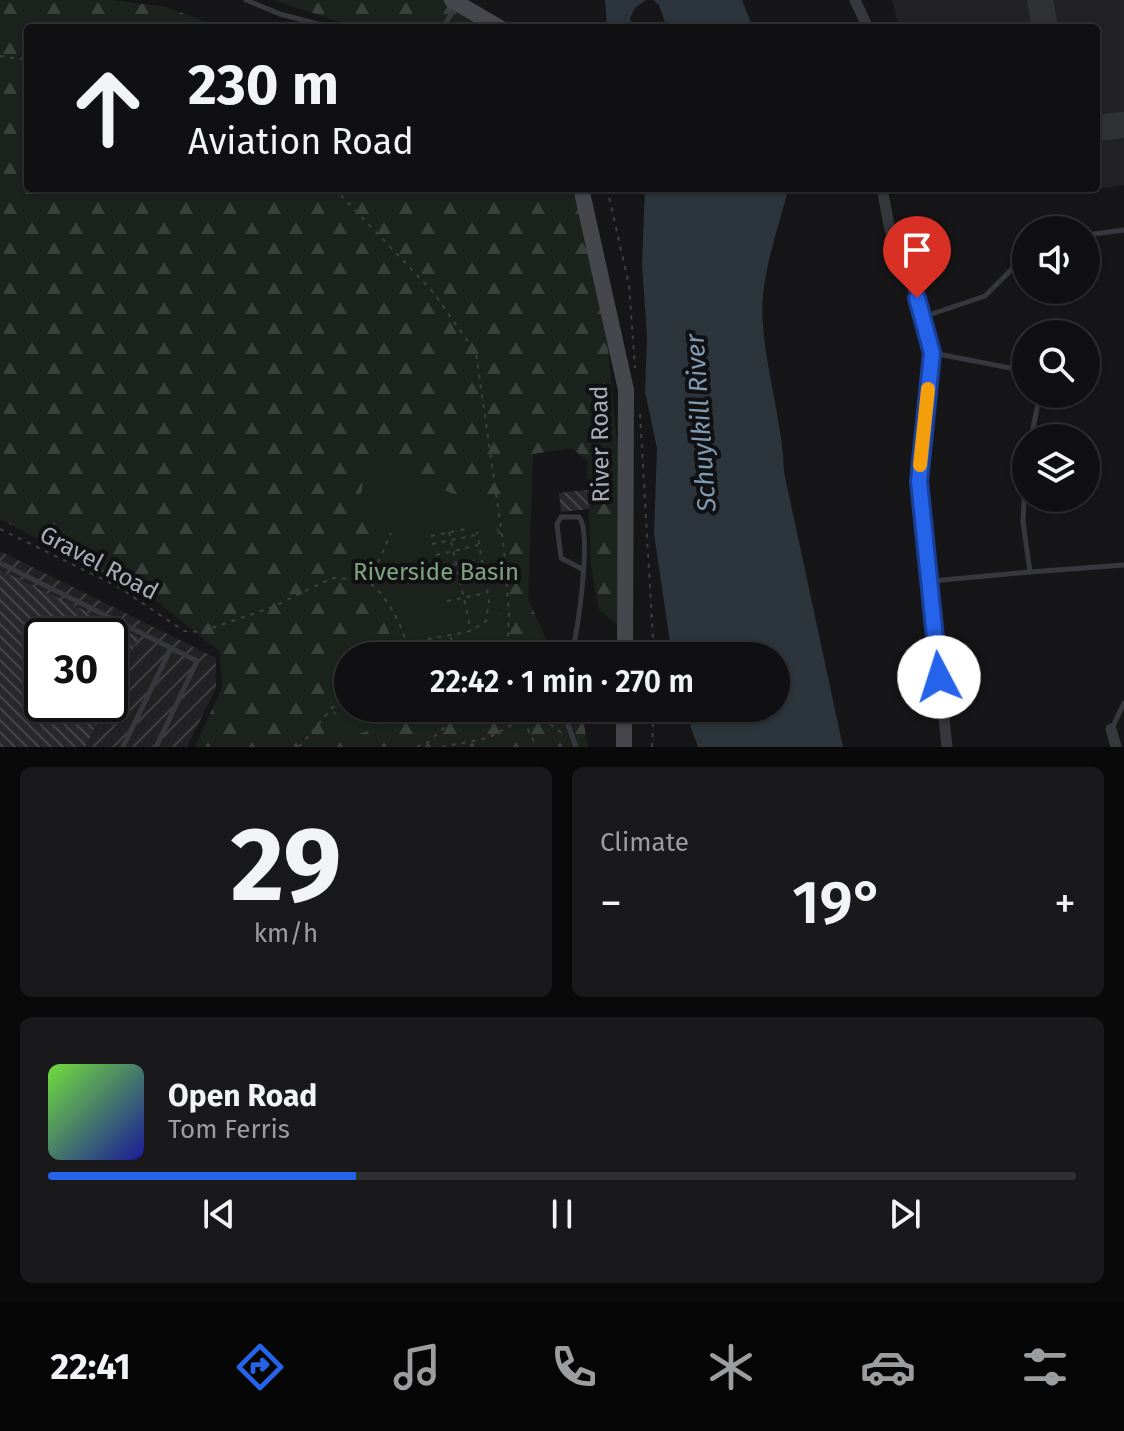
<!DOCTYPE html>
<meta charset="utf-8">
<style>
body{margin:0;font-family:"Fira Sans",sans-serif;background:#19191b;color:#f1f3f6;height:100vh;display:flex;flex-direction:column;font-size:30px;white-space:nowrap}
*{box-sizing:border-box;margin:0}
p{font-size:26px;color:#9c9d9f}
.icon{flex:none;width:44px;height:44px;fill:none;stroke:currentColor;stroke-width:2;stroke-linecap:round;stroke-linejoin:round}
.map{position:relative;height:747px;overflow:hidden}
.drawer{display:flex;flex-direction:column;gap:20px;padding:20px;background:#09090a;flex:1}
.drawer>*{flex:none}
.guide{position:absolute;left:24px;top:24px;width:1076px;height:168px;border-radius:8px;box-shadow:0 2px 6px #0004,0 0 0 2px #303032;background:#101012;color:#f1f3f6;overflow:hidden}
.controls{position:absolute;left:1012px;top:216px;display:grid;gap:16px}
.controls a{display:grid;place-items:center;width:88px;height:88px;border-radius:50%;background:#101012;box-shadow:0 2px 6px #0004,0 0 0 2px #303032;font-size:40px}
.speed{position:absolute;left:24px;top:618px;display:flex;gap:16px;font-size:40px;font-weight:700;text-align:center}
.speed>*{display:grid;place-content:center;width:104px;height:104px;border-radius:50%;background:#101012;box-shadow:0 2px 6px #0004,0 0 0 2px #303032;line-height:1}
.speed .limit{border:4px solid #111;border-radius:12px;background:#fff;color:#111}
.pin{position:absolute;display:grid;place-items:center;width:68px;height:68px;color:#fff;margin:-82px -34px;border-radius:50% 50% 50% 0;rotate:-45deg;box-shadow:0 0 8px #0007}
.pin .icon{rotate:45deg}
.me{position:absolute;width:88px;margin:-44px;rotate:355deg;stroke-linejoin:round;filter:drop-shadow(0 0 6px #0008)}
.turn{display:flex;align-items:center;gap:28px;height:168px;padding:0 32px;font-size:36px}
.turn .icon{width:104px;height:104px;stroke-width:2.5}
.turn b{display:block;font-size:56px;line-height:68px}
.big{font-size:60px;font-weight:600;line-height:1.1}
.drawer .widget{flex:1;display:flex;flex-direction:column;justify-content:center;gap:12px;min-width:0;padding:0 28px;border-radius:12px;background:#19191b}
.drawer .dial{align-items:center;gap:0}
.dial b{font-size:104px;line-height:1}
.song{display:flex;align-items:center;gap:24px}
.cover{width:96px;height:96px;border-radius:12px;background:linear-gradient(135deg,hsl(100 70% 55%),hsl(240 70% 35%))}
.played{height:8px;border-radius:4px;background:linear-gradient(90deg,#2563eb 30%,#303032 30%)}
.keys{display:flex;justify-content:space-around;direction:ltr}
.heat{display:flex;justify-content:space-between;align-items:center;font-size:44px;direction:ltr}
.drawer .tiles{flex:1;display:grid;gap:20px;grid-template-columns:1fr 1fr}
.widget:last-child{grid-column:span 2}
.trip{position:absolute;left:334px;top:642px;width:456px;height:80px;border-radius:40px;background:#101012;box-shadow:0 2px 6px #0004,0 0 0 2px #303032;font-weight:600;line-height:80px;text-align:center}
.tabs{display:flex;height:128px;justify-content:space-around;align-items:center;background:#060607;color:#9c9d9f}
.tabs .icon{width:56px;height:56px}
.tabs .on{color:#2563eb}
.tabs b{font-size:36px;color:#f1f3f6}
.map>svg:first-child{display:block}
.built{fill:#222225}
.industrial{fill:url(#industrial-furrows);fill-rule:evenodd}
.forest{fill:url(#forest-firs)}
.park{fill:#1c231d}
.water{fill:#2c353c}
.lines{fill:none;stroke-linecap:round;stroke-linejoin:round}
.taxiway{stroke:#303135;stroke-width:26}
.building{fill:url(#building-back-hatch)}
.path{stroke:#3d3f44;stroke-width:2;stroke-dasharray:4 6;stroke-linecap:butt}
.lane{stroke:#37383d;stroke-width:5}
.street{stroke:#37383d;stroke-width:11}
.secondary{stroke:#45474d;stroke-width:16}
.route-casing{stroke:#184099;stroke-width:20}
.route{stroke:#2563eb;stroke-width:14}
.slow{stroke:#f59e0b;stroke-width:14}
.labels{text-anchor:middle;dominant-baseline:central;stroke-width:8;stroke-linejoin:round;paint-order:stroke}
.street-label{font-size:24px;fill:#a8adb8;stroke:#111113}
.park-label{font-size:24px;fill:#7fa381;stroke:#111113}
.water-label{font-size:26px;font-style:italic;fill:#7f9bb3;stroke:#111113}
</style>
<div class="map">
<svg width="1124" height="747" viewBox="0 0 1124 747">
<defs>
<pattern id="industrial-furrows" width="10" height="10" patternUnits="userSpaceOnUse" patternTransform="scale(2)"><rect width="10" height="10" fill="#222225"/><path d="M-1 1l2-2M0 10L10 0M9 11l2-2" fill="none" stroke="#3f3f43"/></pattern>
<pattern id="forest-firs" width="22" height="20" patternUnits="userSpaceOnUse" patternTransform="scale(2)"><rect width="22" height="20" fill="#1c231d"/><path d="M5 1l3.5 6h-7zM16 11l3.5 6h-7z" fill="#3a403c"/></pattern>
<pattern id="building-back-hatch" width="6" height="6" patternUnits="userSpaceOnUse" patternTransform="scale(2)"><rect width="6" height="6" fill="#29292c"/><path d="M-1 5l2 2M0 0l6 6M5-1l2 2" fill="none" stroke="#454548"/></pattern>
</defs>
<rect width="100%" height="100%" fill="#161618"/>
<path class="built" d="M 892,0 L 1124,0 L 1124,185 L 1086,191 L 1080,188 L 1096,188 L 1096,28 L 899,28 Z"/>
<path class="industrial" d="M 0,551 L 216,658 L 216,688 L 187,747 L 0,747 ZM 42,636 L 110,636 L 110,704 L 42,704 Z"/>
<path class="forest" d="M 0,0 L 111,0 L 167,7 L 221,28 L 28,28 L 28,188 L 572,188 L 590,235 L 605,315 L 621,487 L 619,626 L 599,610 L 591,565 L 587,460 L 571,448 L 533,454 L 528,598 L 553,656 L 348,656 L 348,708 L 581,708 L 588,747 L 195,747 L 222,688 L 220,652 L 155,600 L 0,519 Z
M 274,0 L 446,0 L 485,28 L 358,28 Z"/>
<path class="park" d="M 406,458 C 433,489 446,495 487,500 C 503,534 508,585 498,622 C 495,634 487,645 482,656 L 399,656 L 376,602 L 359,587 L 359,572 C 387,551 373,528 352,508 L 362,491 L 363,474 L 388,459 Z
M 348,686 L 348,708 L 443,708 L 425,721 L 383,726 L 346,738 L 333,707 L 337,688 Z"/>
<path class="water" d="M 605,0 L 646,0 L 635,8 L 630,18 L 633,28 L 607,28 Z
M 653,0 L 742,0 L 753,28 L 667,28 L 659,5 Z
M 645,188 L 789,188 C 779,223 767,259 763,295 C 758,347 783,417 784,472 L 843,747 L 698,747 L 684,708 L 776,708 L 776,656 L 672,656 L 654,534 L 657,448 L 645,392 L 647,336 L 642,265 Z"/>
<g class="lines">
<path class="taxiway" d="M 1040,0 L 1045,28
M 1096,128 L 1124,125"/>
</g>
<path class="building" d="M 587,490 L 589,509 L 561,512 L 559,493 Z
M 0,570 L 139,637 L 110,695 L 110,636 L 42,636 L 42,704 L 106,704 L 85,747 L 0,747 Z"/>
<g class="lines">
<path class="path" d="M 0,56 L 28,60
M 334,188 L 433,292 L 476,353 L 504,549 L 509,614 L 507,656
M 607,188 L 629,285 L 635,368
M 640,414 L 654,656
M 0,529 L 117,586 L 184,631 L 200,632 L 273,607 L 332,578 L 366,580 C 390,597 403,629 411,656
M 449,532 L 471,630
M 431,536 L 466,529
M 432,544 L 476,535
M 436,555 L 478,545
M 431,570 L 480,559
M 370,581 L 391,533
M 447,601 L 486,593
M 451,637 L 453,656
M 408,643 L 471,631 L 486,621 L 489,601 L 477,532
M 523,720 L 537,747
M 299,747 L 333,707 L 348,702
M 417,747 L 428,742 L 467,708
M 442,747 L 488,738 L 535,712 L 564,735
M 652,747 L 654,708"/>
<path class="lane" d="M 246,0 L 280,14 L 333,28
M 443,28 L 455,7
M 1086,235 L 1124,230
M 923,317 L 985,296 L 1026,255
M 933,353 L 1026,371
M 1031,438 L 1040,394
M 1026,461 L 1023,522 L 1030,572 L 1124,565
M 0,563 L 171,648 L 123,747
M 932,581 L 1030,572
M 571,656 C 578,635 592,531 579,517 L 561,517 L 557,524 L 561,558 L 582,569
M 562,708 L 576,747
M 1112,728 L 1124,703
M 156,747 L 197,661 L 171,648"/>
<path class="street" d="M 855,0 L 868,28
M 882,188 L 890,230 L 917,298 L 932,353 L 919,481 L 947,747
M 1111,729 L 1116,747"/>
<path class="secondary" d="M 452,0 L 500,28
M 581,188 L 626,390 L 625,656
M 624,708 L 624,747"/>
</g>
<g class="lines">
<defs>
<path id="route" d="M 917,298 L 932,353 L 919,481 L 939,677"/>
</defs>
<use href="#route" class="route-casing"/>
<use href="#route" class="route"/>
<path class="slow" d="M 920,465 L 928,389"/>
</g>
<g class="labels">
<g class="street-label">
<text transform="translate(600 444) rotate(-91)">River Road</text>
<text transform="translate(99 563) rotate(28)">Gravel Road</text>
</g>
<g class="park-label">
<text x="436" y="572">Riverside Basin</text>
</g>
<g class="water-label">
<text transform="translate(701 423) rotate(-94)">Schuylkill River</text>
</g>
</g>
</svg>
<div class="controls">
<a><svg class="icon" aria-label="sound" viewBox="0 0 24 24"><path d="M4 9h4l5-4v14l-5-4H4zM17 9q2 3 0 6"/></svg></a>
<a><svg class="icon" aria-label="search" viewBox="0 0 24 24"><circle cx="10" cy="10" r="6"/><path d="M15 15l6 6"/></svg></a>
<a><svg class="icon" aria-label="layers" viewBox="0 0 24 24"><path d="M12 4l9 5-9 5-9-5zM3 14l9 5 9-5"/></svg></a>
</div>
<div class="speed"><div class="limit">30</div></div>
<div class="pin" style="left:917px;top:298px;background:#d93025"><svg class="icon" aria-label="arrive" viewBox="0 0 24 24"><path d="M6 21V4h12l-3 4 3 4H6"/></svg></div>
<svg class="me" style="left:939px;top:677px" viewBox="-20 -20 40 40"><circle r="19" fill="#fff"/><path d="M0-13L10 11 0 6-10 11z" fill="#2563eb"/></svg>
<div class="trip">22:42 · 1 min · 270 m</div>
<div class="guide">
<div class="turn"><svg class="icon" aria-label="ahead" viewBox="0 0 24 24"><path d="M12 20V5M6 11l6-6 6 6"/></svg><div><b>230 m</b>Aviation Road</div></div>
</div>
</div>
<section class="drawer">
<div class="tiles">
<div class="widget dial"><b>29</b><p>km/h</p></div>
<div class="widget"><p>Climate</p>
<div class="heat"><a>−</a><b class="big">19°</b><a>+</a></div>
</div>
<div class="widget">
<div class="song"><i class="cover"></i><div><b>Open Road</b><p>Tom Ferris</p></div></div>
<div class="played"></div>
<div class="keys"><svg class="icon" aria-label="previous" viewBox="0 0 24 24"><path d="M18 5L8 12l10 7zM5 5v14"/></svg><svg class="icon" aria-label="pause" viewBox="0 0 24 24"><path d="M8 5v14M16 5v14"/></svg><svg class="icon" aria-label="next" viewBox="0 0 24 24"><path d="M6 5l10 7-10 7zM19 5v14"/></svg></div>
</div>
</div>
</section>
<nav class="tabs">
<b>22:41</b>
<svg class="icon on" aria-label="directions" viewBox="0 0 24 24"><path d="M12 3l9 9-9 9-9-9zM9 14v-3h6M13 9l2 2-2 2"/></svg>
<svg class="icon" aria-label="music" viewBox="0 0 24 24"><path d="M9 18V5l10-2v13"/><circle cx="6" cy="18" r="3"/><circle cx="16" cy="16" r="3"/></svg>
<svg class="icon" aria-label="phone" viewBox="0 0 24 24"><path d="M5 4h4l2 5-3 2q2 4 5 5l2-3 5 2v4C11 20 4 13 5 4z"/></svg>
<svg class="icon" aria-label="climate" viewBox="0 0 24 24"><path d="M12 3v18M4 7l16 10M4 17L20 7"/></svg>
<svg class="icon" aria-label="car" viewBox="0 0 24 24"><path d="M5 17H2v-5l4-1 3-4h7l3 4 3 1v5h-3M9 17h6M6 11h13"/><circle cx="7" cy="17" r="2"/><circle cx="17" cy="17" r="2"/></svg>
<svg class="icon" aria-label="filters" viewBox="0 0 24 24"><path d="M4 7h16M4 17h16"/><circle cx="9" cy="7" r="2"/><circle cx="15" cy="17" r="2"/></svg>
</nav>
